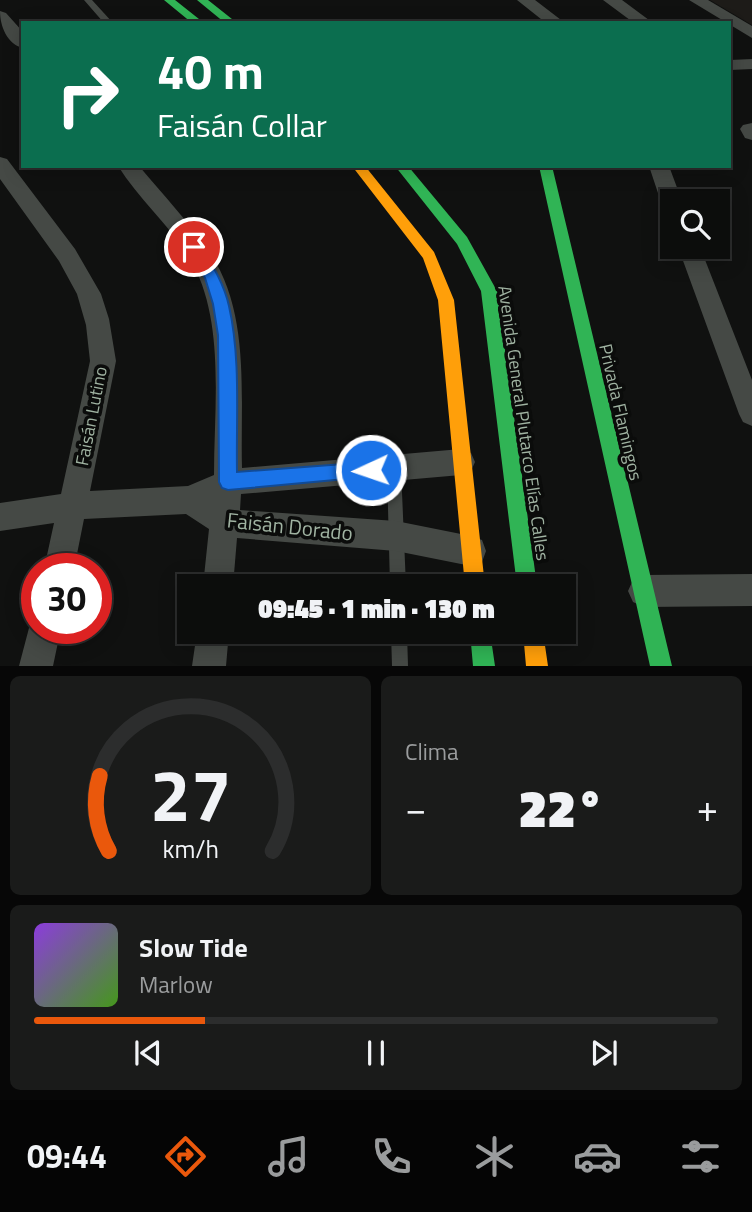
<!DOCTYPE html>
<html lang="es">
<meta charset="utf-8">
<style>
body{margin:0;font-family:"Titillium Web",sans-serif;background:#1a1b1a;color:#f1f3f6;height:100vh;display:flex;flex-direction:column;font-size:26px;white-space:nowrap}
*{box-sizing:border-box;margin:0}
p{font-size:23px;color:#9a9c9d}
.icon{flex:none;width:38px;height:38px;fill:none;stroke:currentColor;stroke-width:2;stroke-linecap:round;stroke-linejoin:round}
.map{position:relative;height:666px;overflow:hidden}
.sheet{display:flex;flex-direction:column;gap:10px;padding:10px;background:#070707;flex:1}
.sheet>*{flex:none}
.banner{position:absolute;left:21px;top:21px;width:710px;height:147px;border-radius:0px;box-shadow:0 4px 18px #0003,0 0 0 2px #2c2d2d;background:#0b6e4f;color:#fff;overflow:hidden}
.buttons{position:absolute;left:660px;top:189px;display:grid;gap:14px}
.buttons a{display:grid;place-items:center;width:70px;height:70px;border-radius:0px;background:#0c0d0c;box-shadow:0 4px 18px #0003,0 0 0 2px #2c2d2d;font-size:35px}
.speed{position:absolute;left:21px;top:553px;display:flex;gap:14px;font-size:35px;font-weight:700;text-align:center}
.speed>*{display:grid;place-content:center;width:91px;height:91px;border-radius:50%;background:#0c0d0c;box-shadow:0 4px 18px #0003,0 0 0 2px #2c2d2d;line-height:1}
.speed .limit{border:10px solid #d22;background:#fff;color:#111}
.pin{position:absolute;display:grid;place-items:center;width:60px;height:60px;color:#fff;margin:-30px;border:4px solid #fff;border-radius:50%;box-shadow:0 2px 7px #0007}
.me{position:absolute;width:77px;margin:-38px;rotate:267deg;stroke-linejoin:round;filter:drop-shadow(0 0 5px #0008)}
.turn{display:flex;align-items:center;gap:24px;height:147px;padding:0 21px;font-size:32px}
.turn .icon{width:91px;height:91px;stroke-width:2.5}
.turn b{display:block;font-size:49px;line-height:60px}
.big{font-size:52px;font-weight:800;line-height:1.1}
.sheet .card{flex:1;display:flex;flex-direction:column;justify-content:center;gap:10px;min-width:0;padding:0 24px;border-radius:10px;background:#1a1b1a}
.sheet .dial{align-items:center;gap:0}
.dial svg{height:182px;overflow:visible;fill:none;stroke:#2c2d2d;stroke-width:7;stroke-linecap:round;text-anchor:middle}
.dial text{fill:#f1f3f6;stroke:none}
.song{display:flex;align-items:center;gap:21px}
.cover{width:84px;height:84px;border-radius:10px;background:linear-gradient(135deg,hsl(270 70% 55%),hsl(100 70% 35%))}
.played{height:7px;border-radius:4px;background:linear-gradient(90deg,#ea580c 25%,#2c2d2d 25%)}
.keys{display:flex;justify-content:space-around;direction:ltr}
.heat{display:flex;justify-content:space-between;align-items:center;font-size:38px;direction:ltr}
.sheet .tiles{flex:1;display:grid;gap:10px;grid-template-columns:1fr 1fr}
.card:last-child{grid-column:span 2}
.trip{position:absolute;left:177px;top:574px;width:399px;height:70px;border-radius:0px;background:#0c0d0c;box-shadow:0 4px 18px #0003,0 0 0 2px #2c2d2d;font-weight:800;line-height:70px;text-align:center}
.menu{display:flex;height:112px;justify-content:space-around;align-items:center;background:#050505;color:#9a9c9d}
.menu .icon{width:49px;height:49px}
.menu .current{color:#ea580c}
.menu b{font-size:32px;color:#f1f3f6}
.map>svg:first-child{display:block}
.green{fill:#1d1b18}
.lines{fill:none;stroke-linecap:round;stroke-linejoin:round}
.lane{fill:#454945;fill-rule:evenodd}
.street{fill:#454945;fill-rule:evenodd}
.fast{fill:#30b455;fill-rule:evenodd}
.slow{fill:#ff9f0a;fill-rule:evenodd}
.route{fill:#1a73e8;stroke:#114b97;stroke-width:2}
.labels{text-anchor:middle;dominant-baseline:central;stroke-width:7;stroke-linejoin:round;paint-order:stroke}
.street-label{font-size:18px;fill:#a0b3a2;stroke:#0b0c0b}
.near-street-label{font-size:21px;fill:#a0b3a2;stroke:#0b0c0b}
</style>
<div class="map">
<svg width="752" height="666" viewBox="0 0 752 666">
<rect width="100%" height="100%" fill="#101110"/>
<path class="green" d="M 710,0 L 752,0 L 752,25 Z"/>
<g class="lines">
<path class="lane" d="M 84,0 L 92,0 L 113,23 L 104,23 Z
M 394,463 L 399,464 L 401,469 L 406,586 L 390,586 L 387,469 L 389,464 Z
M 391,632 L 407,632 L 408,666 L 392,666 Z"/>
<path class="street" d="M 517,0 L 535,0 L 565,23 L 546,23 Z
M 603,0 L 622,0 L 653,23 L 634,23 Z
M 689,0 L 708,0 L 752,26 L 752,38 Z
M 0,11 L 6,13 L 23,32 L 23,48 C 7,44 0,26 0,11 Z
M 752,59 L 752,69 L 730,70 L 730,60 Z
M 752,123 L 752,140 L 745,138 L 740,129 L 743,125 Z
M 0,157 L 7,159 L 75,249 L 101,294 L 109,319 L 116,361 L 90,491 L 188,486 L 214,475 C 214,407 225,325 193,264 C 174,229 139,200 118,166 L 139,166 C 163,195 190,223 210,253 C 251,314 240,398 242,468 L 461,449 L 471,453 L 475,462 L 471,471 L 461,475 L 241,494 L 240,510 L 396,521 L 471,536 L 482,540 L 486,551 L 482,562 L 471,566 L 396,551 L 237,538 L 233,586 L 203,586 L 209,529 L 186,514 L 84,519 L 74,569 L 44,569 L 54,523 L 0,531 L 0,503 L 61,494 L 90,361 L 86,325 L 77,294 L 59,261 L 0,179 Z
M 649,166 L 669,166 L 682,201 L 672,201 L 672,209 L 665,207 L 661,202 Z
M 678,247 L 700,247 L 752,380 L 752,426 L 743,422 L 739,414 Z
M 752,574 L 752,606 L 644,607 L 633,602 L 628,591 L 633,580 L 644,575 Z
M 37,615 L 37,628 L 61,628 L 53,666 L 19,666 L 29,628 Z
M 197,632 L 229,632 L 226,666 L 192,666 Z"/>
<path class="fast" d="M 164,0 L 175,0 L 204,23 L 192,23 Z
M 197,0 L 208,0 L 237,23 L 225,23 Z
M 395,166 L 408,166 L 467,237 L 497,291 L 537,586 L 517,586 L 481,291 L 457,244 Z
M 539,166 L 552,166 L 672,666 L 650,666 Z
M 470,632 L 490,632 L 495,666 L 473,666 Z"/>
<path class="slow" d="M 352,166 L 365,166 L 434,252 L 454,300 L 485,586 L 465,586 L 438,300 L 423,258 Z
M 523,632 L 543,632 L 548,666 L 526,666 Z"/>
</g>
<path class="route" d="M 194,242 L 199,243 C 211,263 224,283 229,306 C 241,359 236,418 237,472 L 371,462 L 378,464 L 380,470 L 378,476 L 228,490 L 222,488 L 219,482 L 218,335 L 213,304 L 205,278 L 187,247 Z"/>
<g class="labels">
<g class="street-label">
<text transform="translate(621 412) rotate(77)">Privada Flamingos</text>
<text transform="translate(91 416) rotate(-79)">Faisán Lutino</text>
<text transform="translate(524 423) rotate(82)">Avenida General Plutarco Elías Calles</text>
</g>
<g class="near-street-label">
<text transform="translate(290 526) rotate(6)">Faisán Dorado</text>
</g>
</g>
</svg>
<div class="buttons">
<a><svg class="icon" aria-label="search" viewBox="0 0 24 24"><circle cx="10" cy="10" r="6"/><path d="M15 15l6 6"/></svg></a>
</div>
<div class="speed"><div class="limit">30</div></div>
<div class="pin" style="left:194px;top:247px;background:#d93025"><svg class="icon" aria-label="arrive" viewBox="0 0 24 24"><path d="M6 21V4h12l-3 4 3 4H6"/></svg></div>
<svg class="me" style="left:371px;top:470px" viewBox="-20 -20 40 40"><circle r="17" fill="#1a73e8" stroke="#fff" stroke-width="3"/><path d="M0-11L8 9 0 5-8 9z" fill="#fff"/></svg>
<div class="trip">09:45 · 1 min · 130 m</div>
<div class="banner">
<div class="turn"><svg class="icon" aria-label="right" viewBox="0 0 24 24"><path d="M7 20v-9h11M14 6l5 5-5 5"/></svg><div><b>40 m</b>Faisán Collar</div></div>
</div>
</div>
<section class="sheet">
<div class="tiles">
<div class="card dial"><svg viewBox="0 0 100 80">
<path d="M14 69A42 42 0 1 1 86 69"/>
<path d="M14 69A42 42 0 0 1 10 36" stroke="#ea580c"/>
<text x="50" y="56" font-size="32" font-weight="700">27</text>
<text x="50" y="72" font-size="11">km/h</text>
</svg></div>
<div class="card"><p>Clima</p>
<div class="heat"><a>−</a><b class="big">22°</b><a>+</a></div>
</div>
<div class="card">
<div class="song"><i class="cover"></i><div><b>Slow Tide</b><p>Marlow</p></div></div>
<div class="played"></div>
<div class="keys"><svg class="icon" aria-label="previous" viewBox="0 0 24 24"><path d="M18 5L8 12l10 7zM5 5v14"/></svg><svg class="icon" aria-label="pause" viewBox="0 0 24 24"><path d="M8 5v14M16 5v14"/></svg><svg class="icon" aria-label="next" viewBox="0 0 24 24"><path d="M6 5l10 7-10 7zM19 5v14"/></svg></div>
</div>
</div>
</section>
<nav class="menu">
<b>09:44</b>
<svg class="icon current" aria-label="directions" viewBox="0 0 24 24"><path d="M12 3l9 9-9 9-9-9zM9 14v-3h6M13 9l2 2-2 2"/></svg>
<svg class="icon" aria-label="music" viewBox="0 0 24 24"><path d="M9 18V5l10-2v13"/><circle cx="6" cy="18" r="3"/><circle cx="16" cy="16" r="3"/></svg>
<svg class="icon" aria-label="phone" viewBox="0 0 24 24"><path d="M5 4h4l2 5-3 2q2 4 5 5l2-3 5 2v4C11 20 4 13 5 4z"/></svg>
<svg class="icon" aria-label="climate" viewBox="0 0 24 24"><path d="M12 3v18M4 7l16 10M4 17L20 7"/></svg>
<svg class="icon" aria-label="car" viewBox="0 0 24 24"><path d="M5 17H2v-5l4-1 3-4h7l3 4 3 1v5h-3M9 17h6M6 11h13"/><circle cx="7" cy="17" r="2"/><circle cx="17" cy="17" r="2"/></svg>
<svg class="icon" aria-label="filters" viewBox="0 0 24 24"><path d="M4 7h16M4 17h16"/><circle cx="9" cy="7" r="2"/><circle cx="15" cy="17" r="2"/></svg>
</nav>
